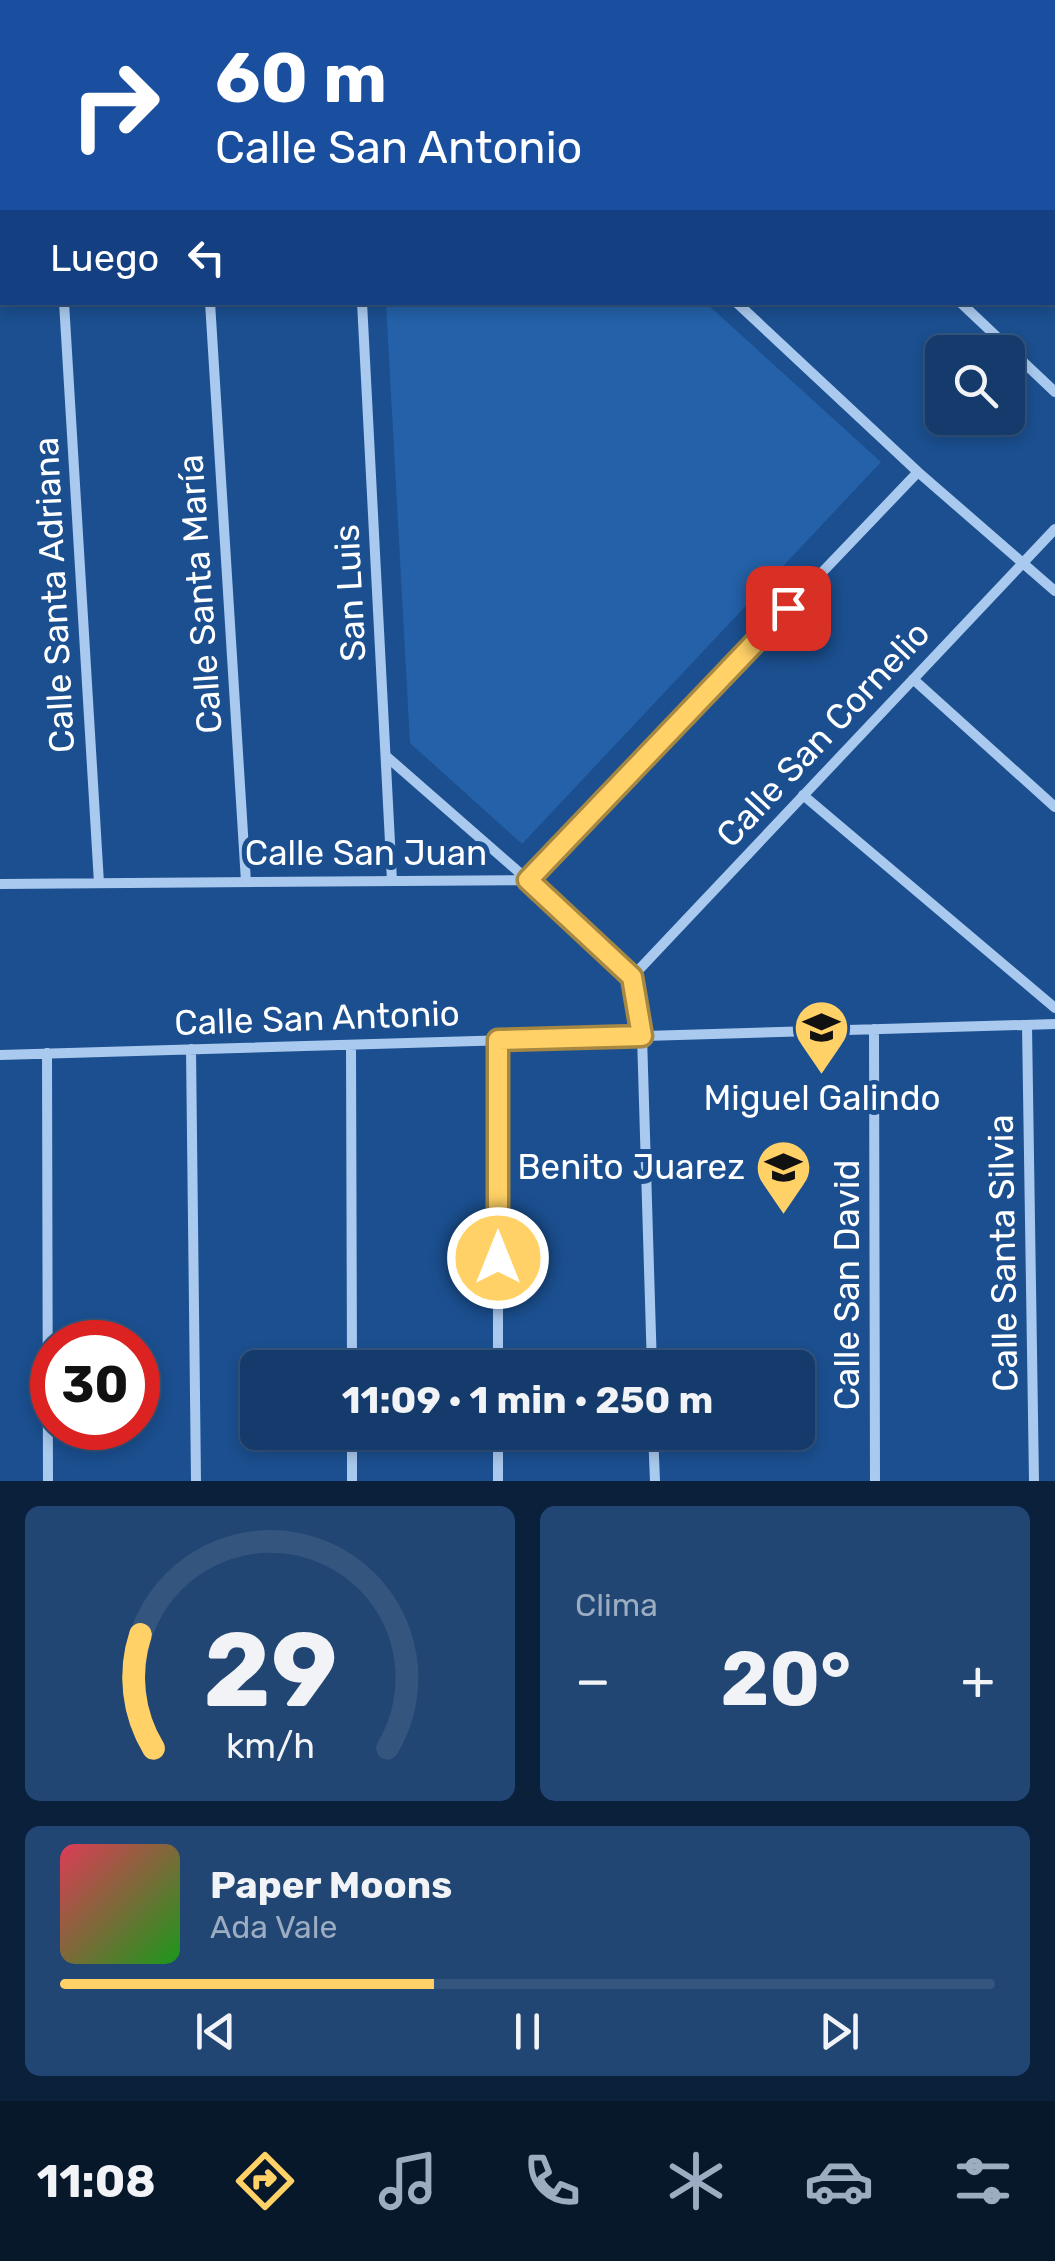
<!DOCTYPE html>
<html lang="es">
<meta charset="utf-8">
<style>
body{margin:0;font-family:Rubik,sans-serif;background:#214673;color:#f1f3f6;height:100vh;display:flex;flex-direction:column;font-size:38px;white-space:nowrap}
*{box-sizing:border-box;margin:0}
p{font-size:32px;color:#9dadc1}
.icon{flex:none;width:55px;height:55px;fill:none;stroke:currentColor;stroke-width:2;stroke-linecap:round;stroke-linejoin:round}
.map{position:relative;height:1481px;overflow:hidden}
.panel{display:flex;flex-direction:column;gap:25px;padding:25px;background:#0b203b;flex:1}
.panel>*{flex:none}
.hud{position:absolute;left:0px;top:0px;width:1055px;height:305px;box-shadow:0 5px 15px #0003,0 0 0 2px #33557e;background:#1a4fa0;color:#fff;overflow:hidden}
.tools{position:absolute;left:925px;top:335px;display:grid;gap:20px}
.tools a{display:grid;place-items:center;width:100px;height:100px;border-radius:15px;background:#143b6b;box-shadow:0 5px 15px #0003,0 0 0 2px #33557e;font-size:50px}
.speed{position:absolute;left:30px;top:1320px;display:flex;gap:20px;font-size:50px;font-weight:700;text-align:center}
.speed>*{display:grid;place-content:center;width:130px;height:130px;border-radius:50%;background:#143b6b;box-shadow:0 5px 15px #0003,0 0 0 2px #33557e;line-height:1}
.speed .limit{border:15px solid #d22;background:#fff;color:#111}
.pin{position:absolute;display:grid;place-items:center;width:85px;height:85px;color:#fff;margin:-42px;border-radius:20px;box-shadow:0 5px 15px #0006}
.me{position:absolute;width:110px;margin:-55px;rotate:0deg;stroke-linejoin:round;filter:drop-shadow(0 0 8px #0008)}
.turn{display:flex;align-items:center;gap:35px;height:210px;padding:0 50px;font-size:45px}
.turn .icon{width:130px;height:130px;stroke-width:2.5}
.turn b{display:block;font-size:70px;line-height:85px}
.then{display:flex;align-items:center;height:95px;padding:0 50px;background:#0003;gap:20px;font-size:38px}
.big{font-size:75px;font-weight:700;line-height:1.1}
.panel .widget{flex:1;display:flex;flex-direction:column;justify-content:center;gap:15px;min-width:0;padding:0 35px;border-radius:15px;background:#214673}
.panel .dial{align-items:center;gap:0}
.dial svg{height:260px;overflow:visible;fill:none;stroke:#33557e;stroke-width:7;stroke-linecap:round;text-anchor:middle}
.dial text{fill:#f1f3f6;stroke:none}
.song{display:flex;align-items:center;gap:30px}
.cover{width:120px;height:120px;border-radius:15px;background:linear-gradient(135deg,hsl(350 70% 55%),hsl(120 70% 35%))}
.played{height:10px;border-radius:5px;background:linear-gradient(90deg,#ffd166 40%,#33557e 40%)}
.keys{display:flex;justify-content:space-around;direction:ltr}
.heat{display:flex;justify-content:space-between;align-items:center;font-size:55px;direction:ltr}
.panel .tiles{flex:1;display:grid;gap:25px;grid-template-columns:1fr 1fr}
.widget:last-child{grid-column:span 2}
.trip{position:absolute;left:240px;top:1350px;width:575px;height:100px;border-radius:15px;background:#143b6b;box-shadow:0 5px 15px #0003,0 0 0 2px #33557e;font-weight:700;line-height:100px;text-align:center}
.tab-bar{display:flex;height:160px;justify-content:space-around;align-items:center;background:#08182b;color:#9dadc1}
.tab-bar .icon{width:70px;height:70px}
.tab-bar .on{color:#ffd166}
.tab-bar b{font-size:45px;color:#f1f3f6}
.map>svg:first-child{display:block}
.green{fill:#2461a8}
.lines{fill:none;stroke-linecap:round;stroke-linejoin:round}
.path{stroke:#a9c9ee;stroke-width:5;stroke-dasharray:5 8;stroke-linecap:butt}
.street{stroke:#a9c9ee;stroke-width:10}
.route-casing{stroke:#a68842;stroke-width:25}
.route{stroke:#ffd166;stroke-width:18}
.labels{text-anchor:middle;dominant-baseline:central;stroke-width:10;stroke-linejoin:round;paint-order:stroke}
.street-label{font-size:35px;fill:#fff;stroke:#1b4f8f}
.poi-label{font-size:35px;fill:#fff;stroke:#1b4f8f}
</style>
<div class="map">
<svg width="1055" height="1481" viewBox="0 0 1055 1481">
<rect width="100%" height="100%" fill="#1b4f8f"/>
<path class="green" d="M 386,303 L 706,303 L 881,462 L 522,844 L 410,743 Z"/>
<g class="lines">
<path class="path" d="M 0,16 L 2,16
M 1052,21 L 1055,21"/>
<path class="street" d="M 171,2 L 171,0
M 0,41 L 2,41
M 1052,48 L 1055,48
M 1052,181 L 1055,183
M 0,214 L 2,214
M 64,302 L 99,883
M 210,302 L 246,882
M 362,302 L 392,881
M 736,302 L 918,472 L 1055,591
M 960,302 L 1055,392
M 913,679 L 1055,807
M 386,756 L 528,880 L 632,977 L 642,1036 L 652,1368
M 803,795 L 1055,1008
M 0,884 L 528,880 L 918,472
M 632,977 L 1055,529
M 1027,1025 L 1034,1481
M 874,1029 L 875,1481
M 498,1041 L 498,1368
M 351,1045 L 352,1368
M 191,1049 L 196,1481
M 47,1053 L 48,1481
M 0,1055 L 1055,1024
M 352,1432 L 352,1481
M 498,1432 L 498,1481
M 653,1432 L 655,1481"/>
</g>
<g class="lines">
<defs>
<path id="route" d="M 498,1258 L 498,1040 L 642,1036 L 632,977 L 528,880 L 788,608"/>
</defs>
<use href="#route" class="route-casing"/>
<use href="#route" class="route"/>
</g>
<defs>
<symbol id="school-pin" viewBox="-11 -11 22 30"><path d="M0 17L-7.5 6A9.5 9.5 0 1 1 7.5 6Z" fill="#ffd166" stroke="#1b4f8f"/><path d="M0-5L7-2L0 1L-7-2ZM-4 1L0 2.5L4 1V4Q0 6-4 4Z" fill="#111"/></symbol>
</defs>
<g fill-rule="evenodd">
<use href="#school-pin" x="790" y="996" width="63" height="86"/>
<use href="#school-pin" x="752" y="1136" width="63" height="86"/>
</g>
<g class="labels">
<g class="street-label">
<text transform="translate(350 593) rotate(-93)">San Luis</text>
<text transform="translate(200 594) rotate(-94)">Calle Santa María</text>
<text transform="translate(54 595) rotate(-93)">Calle Santa Adriana</text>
<text transform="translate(823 734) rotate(-47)">Calle San Cornelio</text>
<text x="366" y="853">Calle San Juan</text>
<text transform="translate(317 1018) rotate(-2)">Calle San Antonio</text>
<text transform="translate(1003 1253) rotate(-91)">Calle Santa Silvia</text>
<text transform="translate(847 1285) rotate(-90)">Calle San David</text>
</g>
<g class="poi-label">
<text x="822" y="1098">Miguel Galindo</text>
<text x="745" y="1167" text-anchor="end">Benito Juarez</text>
</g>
</g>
</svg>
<div class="tools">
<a><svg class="icon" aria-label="search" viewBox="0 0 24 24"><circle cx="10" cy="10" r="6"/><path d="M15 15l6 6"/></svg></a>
</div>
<div class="speed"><div class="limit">30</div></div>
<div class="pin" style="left:788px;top:608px;background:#d93025"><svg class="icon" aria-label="arrive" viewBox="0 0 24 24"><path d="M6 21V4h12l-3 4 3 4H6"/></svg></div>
<svg class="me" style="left:498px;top:1258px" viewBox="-20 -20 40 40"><circle r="17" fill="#ffd166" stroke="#fff" stroke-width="3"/><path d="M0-11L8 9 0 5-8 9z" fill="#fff"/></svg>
<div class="trip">11:09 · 1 min · 250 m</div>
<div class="hud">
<div class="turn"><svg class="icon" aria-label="right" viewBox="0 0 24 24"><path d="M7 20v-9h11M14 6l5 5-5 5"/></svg><div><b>60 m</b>Calle San Antonio</div></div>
<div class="then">Luego<svg class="icon" aria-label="left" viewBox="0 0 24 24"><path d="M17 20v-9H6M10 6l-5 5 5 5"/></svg></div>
</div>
</div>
<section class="panel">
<div class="tiles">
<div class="widget dial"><svg viewBox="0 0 100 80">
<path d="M14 69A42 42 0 1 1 86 69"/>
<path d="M14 69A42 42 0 0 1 10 34" stroke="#ffd166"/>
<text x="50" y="56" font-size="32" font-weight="700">29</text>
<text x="50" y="72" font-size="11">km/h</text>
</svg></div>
<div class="widget"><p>Clima</p>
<div class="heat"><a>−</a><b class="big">20°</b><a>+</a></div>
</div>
<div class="widget">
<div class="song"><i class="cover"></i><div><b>Paper Moons</b><p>Ada Vale</p></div></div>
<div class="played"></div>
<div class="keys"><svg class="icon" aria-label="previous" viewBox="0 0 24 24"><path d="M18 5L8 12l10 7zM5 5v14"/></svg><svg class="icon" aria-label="pause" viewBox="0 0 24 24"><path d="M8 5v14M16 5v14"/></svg><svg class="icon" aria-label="next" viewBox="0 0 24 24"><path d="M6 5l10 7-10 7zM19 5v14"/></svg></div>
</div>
</div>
</section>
<nav class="tab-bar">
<b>11:08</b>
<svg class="icon on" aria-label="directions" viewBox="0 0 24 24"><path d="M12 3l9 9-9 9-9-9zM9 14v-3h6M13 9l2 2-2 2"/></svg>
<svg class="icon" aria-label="music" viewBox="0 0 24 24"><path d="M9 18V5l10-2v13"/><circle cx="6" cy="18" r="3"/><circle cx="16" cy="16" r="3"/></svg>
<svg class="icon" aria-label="phone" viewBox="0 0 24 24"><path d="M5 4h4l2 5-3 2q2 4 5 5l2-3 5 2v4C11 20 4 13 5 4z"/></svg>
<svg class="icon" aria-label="climate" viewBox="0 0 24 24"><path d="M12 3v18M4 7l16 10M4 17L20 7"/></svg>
<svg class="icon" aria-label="car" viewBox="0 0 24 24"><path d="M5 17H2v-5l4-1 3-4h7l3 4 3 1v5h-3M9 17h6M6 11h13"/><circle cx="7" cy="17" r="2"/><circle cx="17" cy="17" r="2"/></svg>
<svg class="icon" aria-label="filters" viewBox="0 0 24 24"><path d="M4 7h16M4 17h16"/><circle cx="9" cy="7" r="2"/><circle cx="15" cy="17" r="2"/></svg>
</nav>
